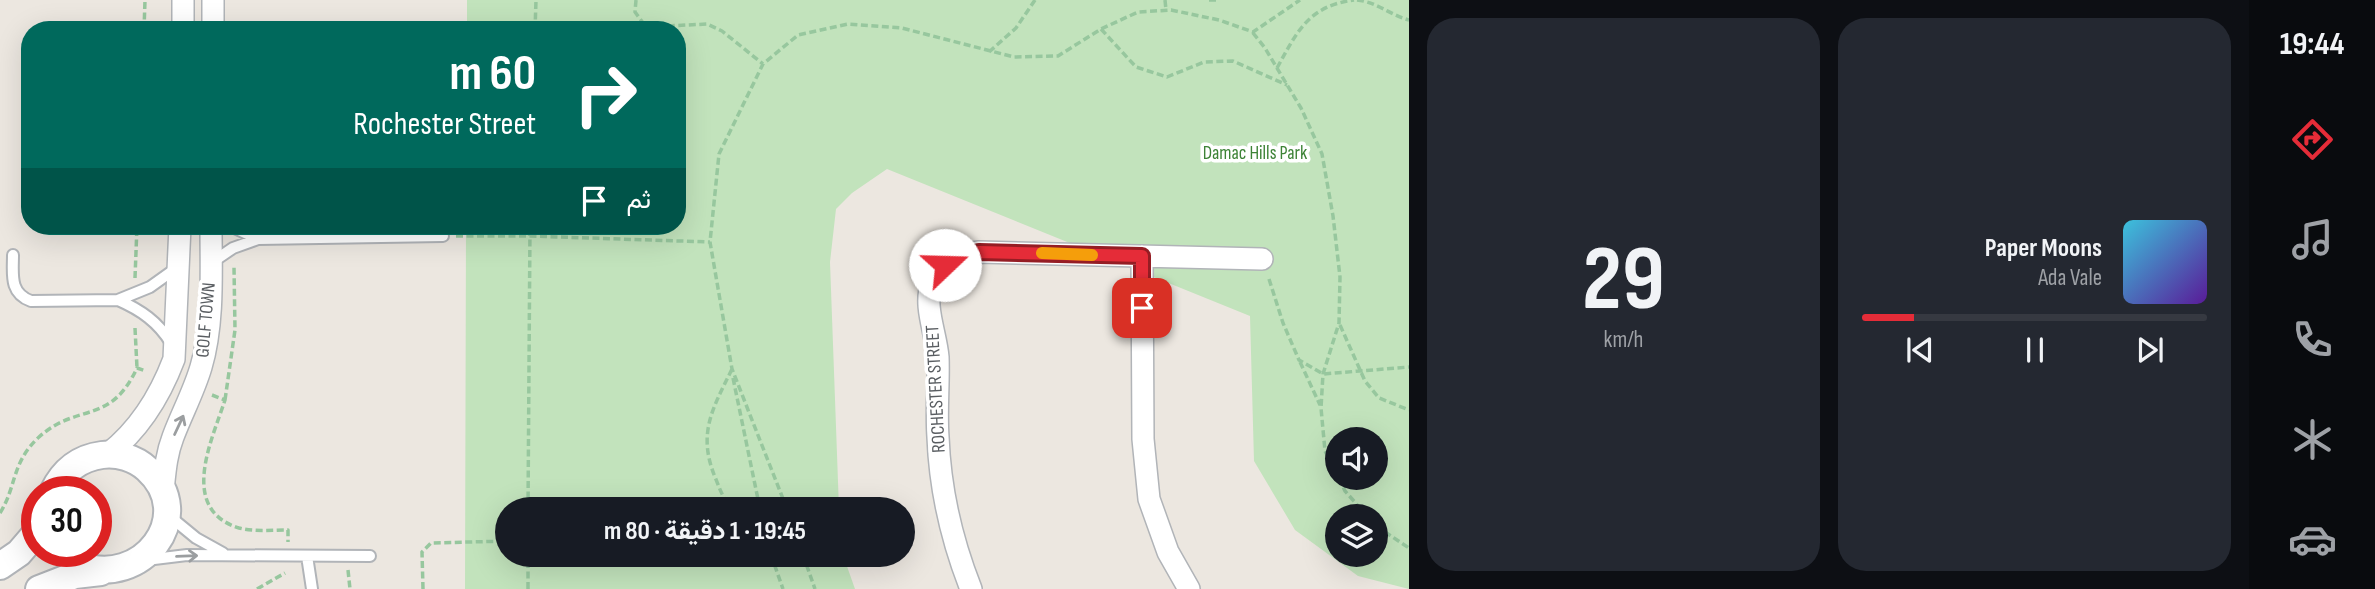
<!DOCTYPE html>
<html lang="ar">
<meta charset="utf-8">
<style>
body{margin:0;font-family:"Sofia Sans Condensed",Vazirmatn,sans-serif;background:#242831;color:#f1f3f6;direction:rtl;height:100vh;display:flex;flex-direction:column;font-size:26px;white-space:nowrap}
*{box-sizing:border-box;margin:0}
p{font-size:23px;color:#9ea1a6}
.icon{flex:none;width:38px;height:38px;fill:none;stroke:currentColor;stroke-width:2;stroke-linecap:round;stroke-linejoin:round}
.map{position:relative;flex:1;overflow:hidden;direction:ltr}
.details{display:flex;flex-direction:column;gap:18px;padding:18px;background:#0d0f14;width:840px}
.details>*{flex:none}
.hud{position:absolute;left:21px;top:21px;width:665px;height:214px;border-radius:28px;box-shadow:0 7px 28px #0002;direction:rtl;background:#00695c;color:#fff;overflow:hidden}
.tools{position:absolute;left:1325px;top:427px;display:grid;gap:14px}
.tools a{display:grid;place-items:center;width:63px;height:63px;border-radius:50%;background:#171b24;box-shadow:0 7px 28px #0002;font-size:35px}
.speed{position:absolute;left:21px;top:476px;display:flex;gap:14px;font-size:35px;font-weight:700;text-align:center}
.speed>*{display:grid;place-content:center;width:91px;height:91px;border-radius:50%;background:#171b24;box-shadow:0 7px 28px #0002;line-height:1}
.speed .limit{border:10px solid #d22;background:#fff;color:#111}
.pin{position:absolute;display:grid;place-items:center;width:60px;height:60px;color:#fff;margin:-30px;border-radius:14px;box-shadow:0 4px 10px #0006}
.me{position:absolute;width:77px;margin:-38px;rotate:69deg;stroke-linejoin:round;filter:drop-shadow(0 0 5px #0008)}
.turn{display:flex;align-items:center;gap:24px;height:147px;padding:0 35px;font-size:32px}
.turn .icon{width:91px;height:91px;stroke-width:2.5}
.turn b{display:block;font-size:49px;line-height:60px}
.then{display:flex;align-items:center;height:66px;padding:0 35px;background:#0003;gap:14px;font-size:26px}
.details .widget{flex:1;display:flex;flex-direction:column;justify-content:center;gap:10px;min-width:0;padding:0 24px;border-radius:28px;background:#242831}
.details .dial{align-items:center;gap:0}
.dial b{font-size:91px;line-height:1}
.song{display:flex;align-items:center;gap:21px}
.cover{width:84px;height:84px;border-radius:10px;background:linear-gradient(135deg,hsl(190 70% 55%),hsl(270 70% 35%))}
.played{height:7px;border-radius:4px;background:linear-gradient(90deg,#e52c38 15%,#363941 15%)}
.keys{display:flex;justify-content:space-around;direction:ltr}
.details .tiles{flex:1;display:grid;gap:18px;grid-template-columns:repeat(2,1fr)}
.trip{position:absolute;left:495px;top:497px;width:420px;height:70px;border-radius:35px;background:#171b24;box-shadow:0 7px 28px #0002;font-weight:700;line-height:70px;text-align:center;direction:rtl}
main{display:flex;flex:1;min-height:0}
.dock{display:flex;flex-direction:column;width:126px;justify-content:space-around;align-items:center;background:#090b0e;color:#9ea1a6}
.dock .icon{width:49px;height:49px}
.dock .active{color:#e52c38}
.dock b{font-size:32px;color:#f1f3f6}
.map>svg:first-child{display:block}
.green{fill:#c2e3bc;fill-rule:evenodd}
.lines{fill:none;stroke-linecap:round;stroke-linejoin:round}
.service-casing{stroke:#b1b4b8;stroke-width:14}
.minor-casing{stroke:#b1b4b8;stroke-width:24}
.tertiary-casing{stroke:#b1b4b8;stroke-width:30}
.path{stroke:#97c79e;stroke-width:3.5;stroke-dasharray:7 3.5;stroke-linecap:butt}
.service{stroke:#fff;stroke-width:10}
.minor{stroke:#fff;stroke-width:21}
.tertiary{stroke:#fff;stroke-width:26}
.oneway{stroke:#9b9ea0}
.route-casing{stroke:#951d24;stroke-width:18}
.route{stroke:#e52c38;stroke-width:12}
.slow{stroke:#f59e0b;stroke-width:12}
.labels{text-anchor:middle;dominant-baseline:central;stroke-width:7;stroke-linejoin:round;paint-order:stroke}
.park-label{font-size:19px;fill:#3d8336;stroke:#fff}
.street-label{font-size:19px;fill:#595d61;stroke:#fff}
</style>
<main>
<nav class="dock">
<b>19:44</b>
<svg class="icon active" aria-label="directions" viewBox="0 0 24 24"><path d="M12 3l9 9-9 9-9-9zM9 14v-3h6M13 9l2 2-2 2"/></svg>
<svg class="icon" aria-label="music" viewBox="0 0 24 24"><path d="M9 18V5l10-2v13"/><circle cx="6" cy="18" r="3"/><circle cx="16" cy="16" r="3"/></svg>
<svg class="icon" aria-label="phone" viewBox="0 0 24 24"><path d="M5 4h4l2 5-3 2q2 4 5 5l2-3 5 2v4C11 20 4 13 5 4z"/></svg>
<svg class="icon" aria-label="climate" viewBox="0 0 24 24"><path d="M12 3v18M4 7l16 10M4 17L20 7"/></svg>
<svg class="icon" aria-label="car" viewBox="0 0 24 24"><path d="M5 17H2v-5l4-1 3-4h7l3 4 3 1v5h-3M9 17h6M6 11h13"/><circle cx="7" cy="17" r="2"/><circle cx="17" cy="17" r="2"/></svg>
</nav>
<section class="details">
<div class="tiles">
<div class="widget">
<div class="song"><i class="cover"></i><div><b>Paper Moons</b><p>Ada Vale</p></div></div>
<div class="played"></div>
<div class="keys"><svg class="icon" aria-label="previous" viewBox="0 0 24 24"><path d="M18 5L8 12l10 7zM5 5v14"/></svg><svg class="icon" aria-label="pause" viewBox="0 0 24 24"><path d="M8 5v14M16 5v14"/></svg><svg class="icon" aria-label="next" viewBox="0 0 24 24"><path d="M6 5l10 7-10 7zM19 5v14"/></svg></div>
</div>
<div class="widget dial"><b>29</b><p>km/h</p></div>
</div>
</section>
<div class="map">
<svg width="1409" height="589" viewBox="0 0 1409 589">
<rect width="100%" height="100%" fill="#ece7e0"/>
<path class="green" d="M 467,0 L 1409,0 L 1409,589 L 1358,576 L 1295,530 L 1254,461 L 1250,316 L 887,169 L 852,193 L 836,209 L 830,262 L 839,509 L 508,509 L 508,555 L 843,555 L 855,589 L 465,589 L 466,226 L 677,226 L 677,30 L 467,30 ZM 1337,439 L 1376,439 L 1376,478 L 1337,478 ZM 1337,516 L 1376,516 L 1376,555 L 1337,555 Z"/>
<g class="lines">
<defs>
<path id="service" d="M 230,226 L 258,239
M 13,255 C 13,274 9,293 31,301 L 118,300 L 150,287 L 178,267
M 211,263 L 233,248 L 258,239 L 443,236
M 118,300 C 141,310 158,322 171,343
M 168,515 L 196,538 L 223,553
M 307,556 L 312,589
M 146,560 L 187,555 L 370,556"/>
<path id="minor" d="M 183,30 L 183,0
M 213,30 L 213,0
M 1142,256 L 1143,439 L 1149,499 L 1168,552 L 1189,589
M 108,454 C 140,429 160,396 174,359 L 180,226
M 163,491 C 165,472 166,455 173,437 C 182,413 194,391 201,367 C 214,324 211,270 211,226
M 971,589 C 952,541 940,489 938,437 C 936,410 939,384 938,357 C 936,333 923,305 932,283 C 941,263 959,254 979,252 L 1262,259"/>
<path id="tertiary" d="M 53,492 C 63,471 79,458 102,455 C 118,453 135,458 147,469 C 199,516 141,589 80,565 C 74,562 69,556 64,551
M 0,566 L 19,553 L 37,532
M 39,589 L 75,575 L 101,572"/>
</defs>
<use href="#service" class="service-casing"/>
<use href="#minor" class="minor-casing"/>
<use href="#tertiary" class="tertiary-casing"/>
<path class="path" d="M 636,0 L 635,12 L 646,27 L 707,24 L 722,31 L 763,64
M 1165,0 L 1166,10
M 1209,0 L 1219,0
M 1357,0 C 1377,2 1390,15 1409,20
M 1101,29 L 1136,67 L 1167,77 L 1204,62 L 1233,61 L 1287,85
M 144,30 L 145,0
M 535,30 L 536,0
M 1253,33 L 1265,48 L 1301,108 L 1322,154 L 1333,216 L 1340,277 L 1339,323 L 1323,374 L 1321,408 L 1325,451 L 1337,474
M 989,52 L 1016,28 L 1035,0
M 1277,68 C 1297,32 1308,6 1354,0
M 456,236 L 529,236 L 710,242
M 135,278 L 137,226
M 1269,279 L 1283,323 L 1299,360 L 1323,374 L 1409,367
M 1340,325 L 1365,381 L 1379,398 L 1409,410
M 135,328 L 137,368
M 1300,362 L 1320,405
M 732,369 C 713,408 697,433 715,477 C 720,489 723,500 733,509
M 733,378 L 760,509
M 212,395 L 225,400 C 212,440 178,509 239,528 C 254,532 273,530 288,530 L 288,542
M 225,400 L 235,330 L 234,267
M 1339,478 L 1345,491 L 1367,516
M 528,509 L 530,226
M 787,509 L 732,369 L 710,242 L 719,154 L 763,64 L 798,35 L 848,24 L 902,28 L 1014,57 L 1058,56 L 1101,29 L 1138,12 L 1171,10 L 1219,20 L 1253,32 L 1300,0
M 0,513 C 17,486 11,463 39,437 C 78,402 110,426 137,368 L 146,371
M 1376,526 L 1409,548
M 771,555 L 783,589
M 803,555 L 815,589
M 348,570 L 350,589
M 257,589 L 285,573
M 423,589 L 422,552 L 431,543 L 508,541
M 528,589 L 528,555"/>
<use href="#service" class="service"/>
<use href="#minor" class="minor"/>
<use href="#tertiary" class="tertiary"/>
</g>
<defs><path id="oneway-shaft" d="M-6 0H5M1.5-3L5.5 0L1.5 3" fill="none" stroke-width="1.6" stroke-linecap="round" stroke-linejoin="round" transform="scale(1.75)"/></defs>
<g class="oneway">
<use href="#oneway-shaft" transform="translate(179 425) rotate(-65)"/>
<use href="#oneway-shaft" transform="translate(187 556) rotate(-2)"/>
</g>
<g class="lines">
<defs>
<path id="route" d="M 945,265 L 955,258 L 979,252 L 1142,256 L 1142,308"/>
</defs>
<use href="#route" class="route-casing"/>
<use href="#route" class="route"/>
<path class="slow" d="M 1042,253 L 1092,255"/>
</g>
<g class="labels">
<g class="park-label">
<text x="1255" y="153">Damac Hills Park</text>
</g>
<g class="street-label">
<text transform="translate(206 320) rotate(-85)">GOLF TOWN</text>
<text transform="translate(936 389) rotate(-93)">ROCHESTER STREET</text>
</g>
</g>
</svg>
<div class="tools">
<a><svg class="icon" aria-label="sound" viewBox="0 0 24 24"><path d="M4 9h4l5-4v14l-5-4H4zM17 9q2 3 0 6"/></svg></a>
<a><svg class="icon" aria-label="layers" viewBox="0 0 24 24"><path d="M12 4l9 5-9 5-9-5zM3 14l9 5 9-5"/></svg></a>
</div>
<div class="speed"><div class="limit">30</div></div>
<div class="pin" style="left:1142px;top:308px;background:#d93025"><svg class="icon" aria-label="arrive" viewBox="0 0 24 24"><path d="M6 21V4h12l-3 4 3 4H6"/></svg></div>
<svg class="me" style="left:945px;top:265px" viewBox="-20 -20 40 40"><circle r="19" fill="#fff"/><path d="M0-13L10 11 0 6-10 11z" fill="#e52c38"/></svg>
<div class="trip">19:45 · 1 دقيقة · 80 m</div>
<div class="hud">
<div class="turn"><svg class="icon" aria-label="right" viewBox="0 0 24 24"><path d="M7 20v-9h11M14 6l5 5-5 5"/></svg><div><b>60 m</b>Rochester Street</div></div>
<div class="then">ثم<svg class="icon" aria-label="arrive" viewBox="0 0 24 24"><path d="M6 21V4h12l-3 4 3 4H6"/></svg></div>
</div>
</div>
</main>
